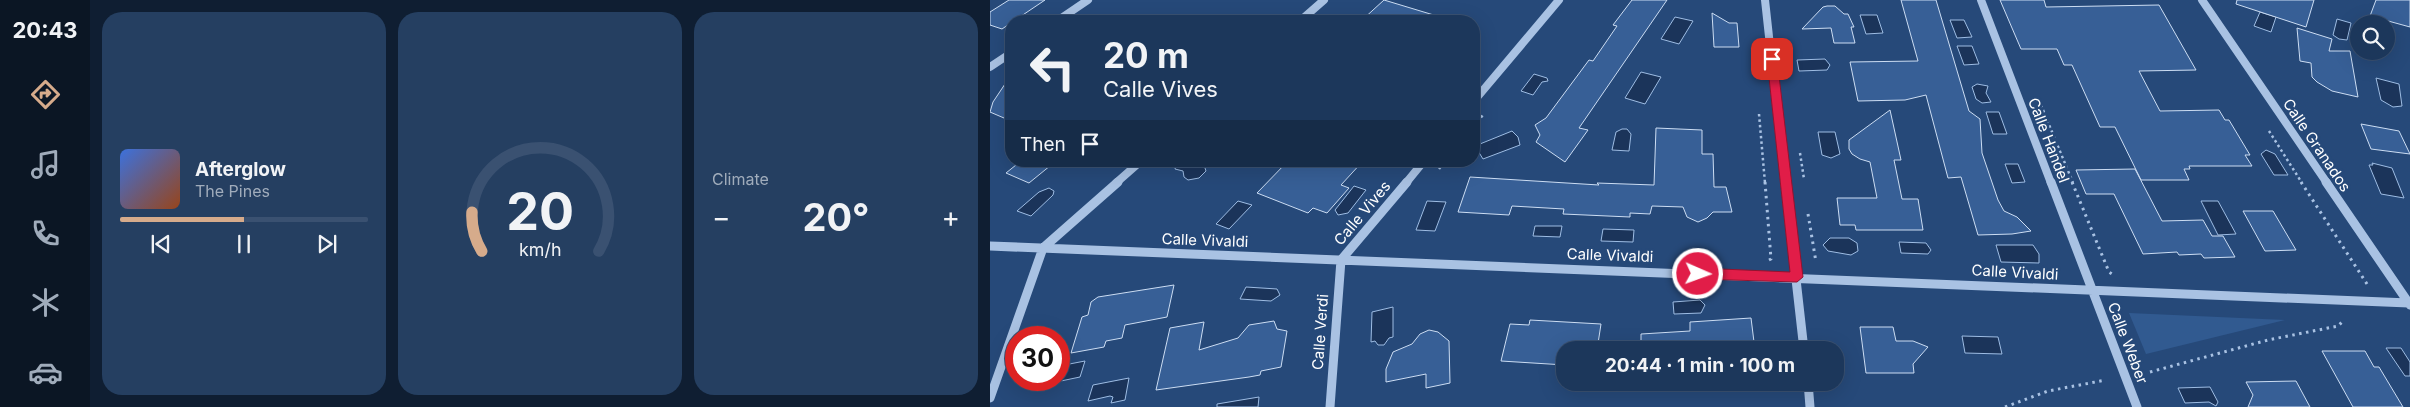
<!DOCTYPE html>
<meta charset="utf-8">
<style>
body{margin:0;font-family:Inter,sans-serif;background:#253f61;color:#f1f3f6;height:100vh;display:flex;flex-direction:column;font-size:19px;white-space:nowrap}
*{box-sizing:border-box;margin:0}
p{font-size:16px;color:#a0acbb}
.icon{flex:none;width:28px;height:28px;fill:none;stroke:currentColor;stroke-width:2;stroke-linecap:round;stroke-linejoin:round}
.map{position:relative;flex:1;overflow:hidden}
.details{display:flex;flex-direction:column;gap:12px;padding:12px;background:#0f1e32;width:900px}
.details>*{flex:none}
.banner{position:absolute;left:15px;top:15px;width:475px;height:152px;border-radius:20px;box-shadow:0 5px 20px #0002,0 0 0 1px #3a5171;background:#1c375b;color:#f1f3f6;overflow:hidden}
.controls{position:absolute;left:1360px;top:15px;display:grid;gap:10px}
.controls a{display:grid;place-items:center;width:45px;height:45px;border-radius:50%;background:#1c375b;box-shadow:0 5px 20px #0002,0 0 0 1px #3a5171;font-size:25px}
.speed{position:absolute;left:15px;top:326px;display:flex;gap:10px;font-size:25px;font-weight:700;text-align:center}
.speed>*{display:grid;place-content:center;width:65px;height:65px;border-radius:50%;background:#1c375b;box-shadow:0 5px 20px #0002,0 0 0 1px #3a5171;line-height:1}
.speed .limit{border:8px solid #d22;background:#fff;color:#111}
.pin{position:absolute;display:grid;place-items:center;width:42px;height:42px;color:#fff;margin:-21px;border-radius:10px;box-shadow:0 2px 8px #0006}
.me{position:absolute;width:55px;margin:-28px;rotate:92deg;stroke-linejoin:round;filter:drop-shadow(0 0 4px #0008)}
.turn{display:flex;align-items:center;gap:18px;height:105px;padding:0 15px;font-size:22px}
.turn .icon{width:65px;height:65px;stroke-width:2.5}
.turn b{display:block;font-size:35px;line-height:42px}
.then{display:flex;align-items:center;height:48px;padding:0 15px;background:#0003;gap:10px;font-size:19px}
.big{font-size:38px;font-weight:700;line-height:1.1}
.details .card{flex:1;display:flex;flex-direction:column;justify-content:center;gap:8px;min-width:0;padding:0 18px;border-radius:20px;background:#253f61}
.details .dial{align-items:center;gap:0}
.dial svg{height:130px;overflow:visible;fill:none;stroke:#3a5171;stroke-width:7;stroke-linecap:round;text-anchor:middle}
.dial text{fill:#f1f3f6;stroke:none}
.song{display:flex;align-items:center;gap:15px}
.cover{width:60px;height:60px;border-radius:8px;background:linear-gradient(135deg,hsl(220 70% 55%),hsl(20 70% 35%))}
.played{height:5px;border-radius:2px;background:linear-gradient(90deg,#d6ab8b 50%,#3a5171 50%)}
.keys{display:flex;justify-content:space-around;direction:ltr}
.heat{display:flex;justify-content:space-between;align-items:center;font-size:28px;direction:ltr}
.details .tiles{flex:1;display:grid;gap:12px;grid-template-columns:repeat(3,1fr)}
.trip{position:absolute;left:566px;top:341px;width:288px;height:50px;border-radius:20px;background:#1c375b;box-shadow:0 5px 20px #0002,0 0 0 1px #3a5171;font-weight:700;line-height:50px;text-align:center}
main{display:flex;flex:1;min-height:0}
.menu{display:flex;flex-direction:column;width:90px;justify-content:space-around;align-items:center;background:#0b1624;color:#a0acbb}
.menu .icon{width:35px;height:35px}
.menu .on{color:#d6ab8b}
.menu b{font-size:22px;color:#f1f3f6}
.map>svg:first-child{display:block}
.green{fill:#315a90}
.water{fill:#1b345a;stroke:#9ebde4}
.building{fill:#375f96;stroke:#ccddf3}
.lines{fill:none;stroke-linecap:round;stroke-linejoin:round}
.path-far1{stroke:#a9c2e3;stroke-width:2.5;stroke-dasharray:2.5 3;stroke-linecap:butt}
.path{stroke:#a9c2e3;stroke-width:3;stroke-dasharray:2.5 4.5;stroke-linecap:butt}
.minor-far1{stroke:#a9c2e3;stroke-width:8}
.minor{stroke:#a9c2e3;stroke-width:9}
.route{fill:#e11d48;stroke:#92132f}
.labels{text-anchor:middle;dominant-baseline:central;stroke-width:5;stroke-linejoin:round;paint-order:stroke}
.street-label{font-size:15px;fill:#fff;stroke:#264979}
</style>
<main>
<nav class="menu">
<b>20:43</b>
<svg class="icon on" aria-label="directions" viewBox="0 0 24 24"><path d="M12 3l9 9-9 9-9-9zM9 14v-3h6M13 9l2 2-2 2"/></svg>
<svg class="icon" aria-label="music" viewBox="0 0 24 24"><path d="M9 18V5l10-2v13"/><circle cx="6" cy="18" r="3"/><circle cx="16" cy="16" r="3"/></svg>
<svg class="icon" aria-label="phone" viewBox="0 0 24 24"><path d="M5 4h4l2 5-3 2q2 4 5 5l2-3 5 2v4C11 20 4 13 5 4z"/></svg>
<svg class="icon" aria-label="climate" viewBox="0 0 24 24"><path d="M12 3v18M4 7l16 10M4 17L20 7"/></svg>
<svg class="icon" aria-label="car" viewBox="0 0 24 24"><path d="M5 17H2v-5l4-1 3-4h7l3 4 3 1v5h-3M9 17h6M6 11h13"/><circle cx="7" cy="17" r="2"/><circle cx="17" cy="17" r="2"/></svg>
</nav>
<section class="details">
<div class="tiles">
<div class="card">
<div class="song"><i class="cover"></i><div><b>Afterglow</b><p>The Pines</p></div></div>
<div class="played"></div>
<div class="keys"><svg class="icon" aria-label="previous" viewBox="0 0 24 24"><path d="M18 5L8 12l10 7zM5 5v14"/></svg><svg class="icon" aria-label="pause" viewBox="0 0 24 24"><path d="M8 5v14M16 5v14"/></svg><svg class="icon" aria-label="next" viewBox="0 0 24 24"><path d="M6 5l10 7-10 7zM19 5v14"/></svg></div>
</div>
<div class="card dial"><svg viewBox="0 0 100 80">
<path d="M14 69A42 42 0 1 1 86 69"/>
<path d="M14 69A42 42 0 0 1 8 45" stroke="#d6ab8b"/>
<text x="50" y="56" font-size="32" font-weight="700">20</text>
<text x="50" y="72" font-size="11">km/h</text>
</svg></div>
<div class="card"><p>Climate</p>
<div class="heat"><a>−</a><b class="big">20°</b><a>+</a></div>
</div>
</div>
</section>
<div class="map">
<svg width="1420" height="407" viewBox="0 0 1420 407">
<rect width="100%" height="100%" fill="#264979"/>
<path class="green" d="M 1139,313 L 1295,320 L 1156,354 Z"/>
<path class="water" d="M 1270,12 L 1286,17 L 1281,32 L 1264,26 Z
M 870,15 L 887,15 L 893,33 L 876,34 Z
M 685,17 L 703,21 L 689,44 L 671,39 Z
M 1347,19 L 1361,23 L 1357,40 L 1349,39 L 1343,35 Z
M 960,20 L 974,20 L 982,37 L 967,38 Z
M 967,46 L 982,46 L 989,64 L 974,65 Z
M 835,59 L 840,65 L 837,70 L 809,71 L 807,60 Z
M 651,72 L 671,77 L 655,104 L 635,98 Z
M 544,74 L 557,78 L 558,81 L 552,82 L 543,95 L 531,91 Z
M 1386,78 L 1409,84 L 1412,106 L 1403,107 L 1391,100 Z
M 987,84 L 998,86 L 996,93 L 1001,102 L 992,103 L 986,99 L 982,87 Z
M 1009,112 L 1017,134 L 1003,134 L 996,112 Z
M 632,129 L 637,129 L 641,134 L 639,151 L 622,150 L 626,132 Z
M 522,131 L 528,137 L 530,145 L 493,159 L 485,146 Z
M 828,132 L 845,132 L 850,154 L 841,158 L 832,155 Z
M 1276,150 L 1285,154 L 1298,175 L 1284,175 L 1271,154 Z
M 191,161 L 214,165 L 216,171 L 209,178 L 198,180 L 194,177 L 193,171 L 185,169 L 186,165 Z
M 1382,163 L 1402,168 L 1414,198 L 1391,194 L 1379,165 L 1383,165 Z
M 1015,164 L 1028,164 L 1035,182 L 1022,183 Z
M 364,186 L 376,190 L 358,213 L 348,215 L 345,210 Z
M 59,188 L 64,191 L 63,195 L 41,216 L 27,211 L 49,192 Z
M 248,201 L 262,205 L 239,229 L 226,224 Z
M 437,201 L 456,202 L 445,231 L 426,230 Z
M 1211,201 L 1228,201 L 1246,234 L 1228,235 Z
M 545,226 L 572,226 L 570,237 L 543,236 Z
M 613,229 L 644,230 L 643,242 L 611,241 Z
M 840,238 L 859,238 L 867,243 L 868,251 L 861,255 L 838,251 L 833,245 Z
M 909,242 L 936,243 L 941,250 L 938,254 L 911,253 Z
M 1006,245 L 1043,245 L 1049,254 L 1049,263 L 1011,262 Z
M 256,287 L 287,289 L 290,295 L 281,301 L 250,299 Z
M 710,300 L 715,305 L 711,313 L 684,314 L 683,302 Z
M 403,307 L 403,337 L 399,338 L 394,345 L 388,345 L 385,341 L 381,342 L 382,312 Z
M 972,336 L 1008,337 L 1012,354 L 975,353 Z
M 1396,348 L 1411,348 L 1420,362 L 1420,376 L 1415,376 Z
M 95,361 L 90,377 L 42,387 L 44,380 L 69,380 L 69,366 Z
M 139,378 L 135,400 L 121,403 L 123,397 L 120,396 L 98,401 L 103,385 Z
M 1220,387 L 1228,402 L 1226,406 L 1219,402 L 1195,403 L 1188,388 Z
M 269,397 L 268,407 L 227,407 L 227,404 Z"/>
<path class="building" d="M 19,0 L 55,0 L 12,29 L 0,25 L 0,12 Z
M 394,0 L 447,16 L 447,21 L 371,21 Z
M 642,0 L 677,0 L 589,128 L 598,130 L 575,162 L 546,142 L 550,135 L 545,125 L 556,118 L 599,60 L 603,61 L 627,26 L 623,25 Z
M 911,0 L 946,0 L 979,111 L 990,119 L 992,153 L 1008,200 L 1014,211 L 1027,217 L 1041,231 L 1022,234 L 988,235 L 971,177 L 958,178 L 936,95 L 915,100 L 868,101 L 860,62 L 928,61 Z
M 1010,0 L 1054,0 L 1056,7 L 1169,5 L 1206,70 L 1149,71 L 1170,111 L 1229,110 L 1235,120 L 1239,120 L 1260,155 L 1255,155 L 1262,166 L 1199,166 L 1200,169 L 1194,169 L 1199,180 L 1151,180 L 1125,127 L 1110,127 L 1082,65 L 1074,65 L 1067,49 L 1031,49 Z
M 1247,0 L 1324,0 L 1316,27 L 1246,4 Z
M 1386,0 L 1420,0 L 1420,27 L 1380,16 Z
M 837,6 L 845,6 L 854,14 L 858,14 L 864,27 L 861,27 L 865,43 L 844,43 L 841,28 L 812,29 L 833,7 Z
M 722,13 L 739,23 L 747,23 L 749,47 L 724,47 Z
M 1307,28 L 1342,39 L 1339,51 L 1360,51 L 1368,97 L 1342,91 L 1327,82 L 1322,77 L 1321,63 L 1310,61 Z
M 21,75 L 21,121 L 0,112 L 3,102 Z
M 900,110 L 911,160 L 904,160 L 912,199 L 928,199 L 933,230 L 866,230 L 865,225 L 850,225 L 847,198 L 887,198 L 880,162 L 870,159 L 862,154 L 859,149 L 859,140 Z
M 1371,124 L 1409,131 L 1420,154 L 1381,149 Z
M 666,128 L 712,130 L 712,154 L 723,154 L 724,187 L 736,187 L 742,212 L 723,212 L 717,218 L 708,222 L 697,217 L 693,207 L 662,206 L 660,214 L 640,213 L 640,217 L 573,214 L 574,209 L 522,206 L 519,215 L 468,212 L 480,177 L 609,185 L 607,183 L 664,185 Z
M 31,161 L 66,161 L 39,183 L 16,173 Z
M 298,161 L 373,161 L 351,185 L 359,188 L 337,213 L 323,208 L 318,213 L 267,193 Z
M 1145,169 L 1172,221 L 1213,220 L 1222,236 L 1233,236 L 1245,257 L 1214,258 L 1211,254 L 1189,255 L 1187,252 L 1153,254 L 1124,194 L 1096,194 L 1086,170 Z
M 1253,211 L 1283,211 L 1306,250 L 1275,251 Z
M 184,285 L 177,317 L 135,325 L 132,338 L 116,341 L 114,347 L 81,353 L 92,317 L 98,315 L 101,302 L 108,297 Z
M 761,318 L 765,350 L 651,350 L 651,334 L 700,331 L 700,322 Z
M 540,320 L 611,324 L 607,350 L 575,350 L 575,365 L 511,361 L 520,324 L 539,325 Z
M 284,321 L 287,329 L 297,331 L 291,367 L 271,371 L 270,375 L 259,377 L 166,390 L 180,328 L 214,322 L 209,350 L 248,338 L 259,325 Z
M 870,327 L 903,327 L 906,341 L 923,341 L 938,347 L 923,364 L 924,373 L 876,373 Z
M 439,330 L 448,332 L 459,341 L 460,383 L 436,388 L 436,374 L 396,382 L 396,369 L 403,352 L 422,344 L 430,334 Z
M 1332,351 L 1375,351 L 1384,367 L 1389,367 L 1413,407 L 1363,407 Z
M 1306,381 L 1320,407 L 1258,407 L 1263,395 L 1256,382 Z"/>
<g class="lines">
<path class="path-far1" d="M 1051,105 L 1083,183
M 769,114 L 775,183
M 484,126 L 493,115
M 1279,131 L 1312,183
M 810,153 L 814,179
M 166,166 L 171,161
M 449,169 L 455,161"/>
<path class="path" d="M 775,182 L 781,259 L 779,260
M 1082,182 L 1119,272 L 1122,274
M 1311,182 L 1377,284
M 818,214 L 826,262
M 1160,372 L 1278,340 L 1348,326 L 1354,320
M 1015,407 L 1058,391 L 1116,380"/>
<path class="minor-far1" d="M 775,0 L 795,183
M 991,0 L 1061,183
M 1212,0 L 1337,183
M 67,21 L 98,0
M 310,21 L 334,0
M 0,67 L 21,53
M 484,101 L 569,0
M 126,183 L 151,161
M 416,183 L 434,161"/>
<path class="minor" d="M 795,182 L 814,350
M 1061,182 L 1147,407
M 1336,182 L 1420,305
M 0,246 L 1419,303
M 818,382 L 820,407
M 0,398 L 53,248 L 128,182
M 340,407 L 351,260 L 417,182"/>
</g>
<path class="route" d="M 782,56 L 787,59 L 813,277 L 807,282 L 708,279 L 702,274 L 708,268 L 800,272 L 777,59 Z"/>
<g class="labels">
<g class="street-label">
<text transform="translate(1059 140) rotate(69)">Calle Handel</text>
<text transform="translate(1327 145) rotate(56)">Calle Granados</text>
<text transform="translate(372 213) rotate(-50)">Calle Vives</text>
<text transform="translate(215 240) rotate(2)">Calle Vivaldi</text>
<text transform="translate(620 255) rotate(2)">Calle Vivaldi</text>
<text transform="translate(1025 272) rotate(3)">Calle Vivaldi</text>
<text transform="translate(330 332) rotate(-86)">Calle Verdi</text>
<text transform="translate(1138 343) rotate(69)">Calle Weber</text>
</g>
</g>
</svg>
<div class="controls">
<a><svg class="icon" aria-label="search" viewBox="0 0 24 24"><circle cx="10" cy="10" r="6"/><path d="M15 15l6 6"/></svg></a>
</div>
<div class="speed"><div class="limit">30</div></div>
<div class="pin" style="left:782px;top:59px;background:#d93025"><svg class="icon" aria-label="arrive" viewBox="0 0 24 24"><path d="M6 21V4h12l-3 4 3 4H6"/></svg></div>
<svg class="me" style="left:708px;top:274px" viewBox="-20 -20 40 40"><circle r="17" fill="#e11d48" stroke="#fff" stroke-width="3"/><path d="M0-11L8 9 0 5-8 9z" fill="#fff"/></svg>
<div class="trip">20:44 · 1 min · 100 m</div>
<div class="banner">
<div class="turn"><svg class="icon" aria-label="left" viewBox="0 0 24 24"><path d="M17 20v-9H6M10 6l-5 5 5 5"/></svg><div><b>20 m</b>Calle Vives</div></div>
<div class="then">Then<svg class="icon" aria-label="arrive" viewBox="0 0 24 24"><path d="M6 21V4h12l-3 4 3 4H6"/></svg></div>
</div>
</div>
</main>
